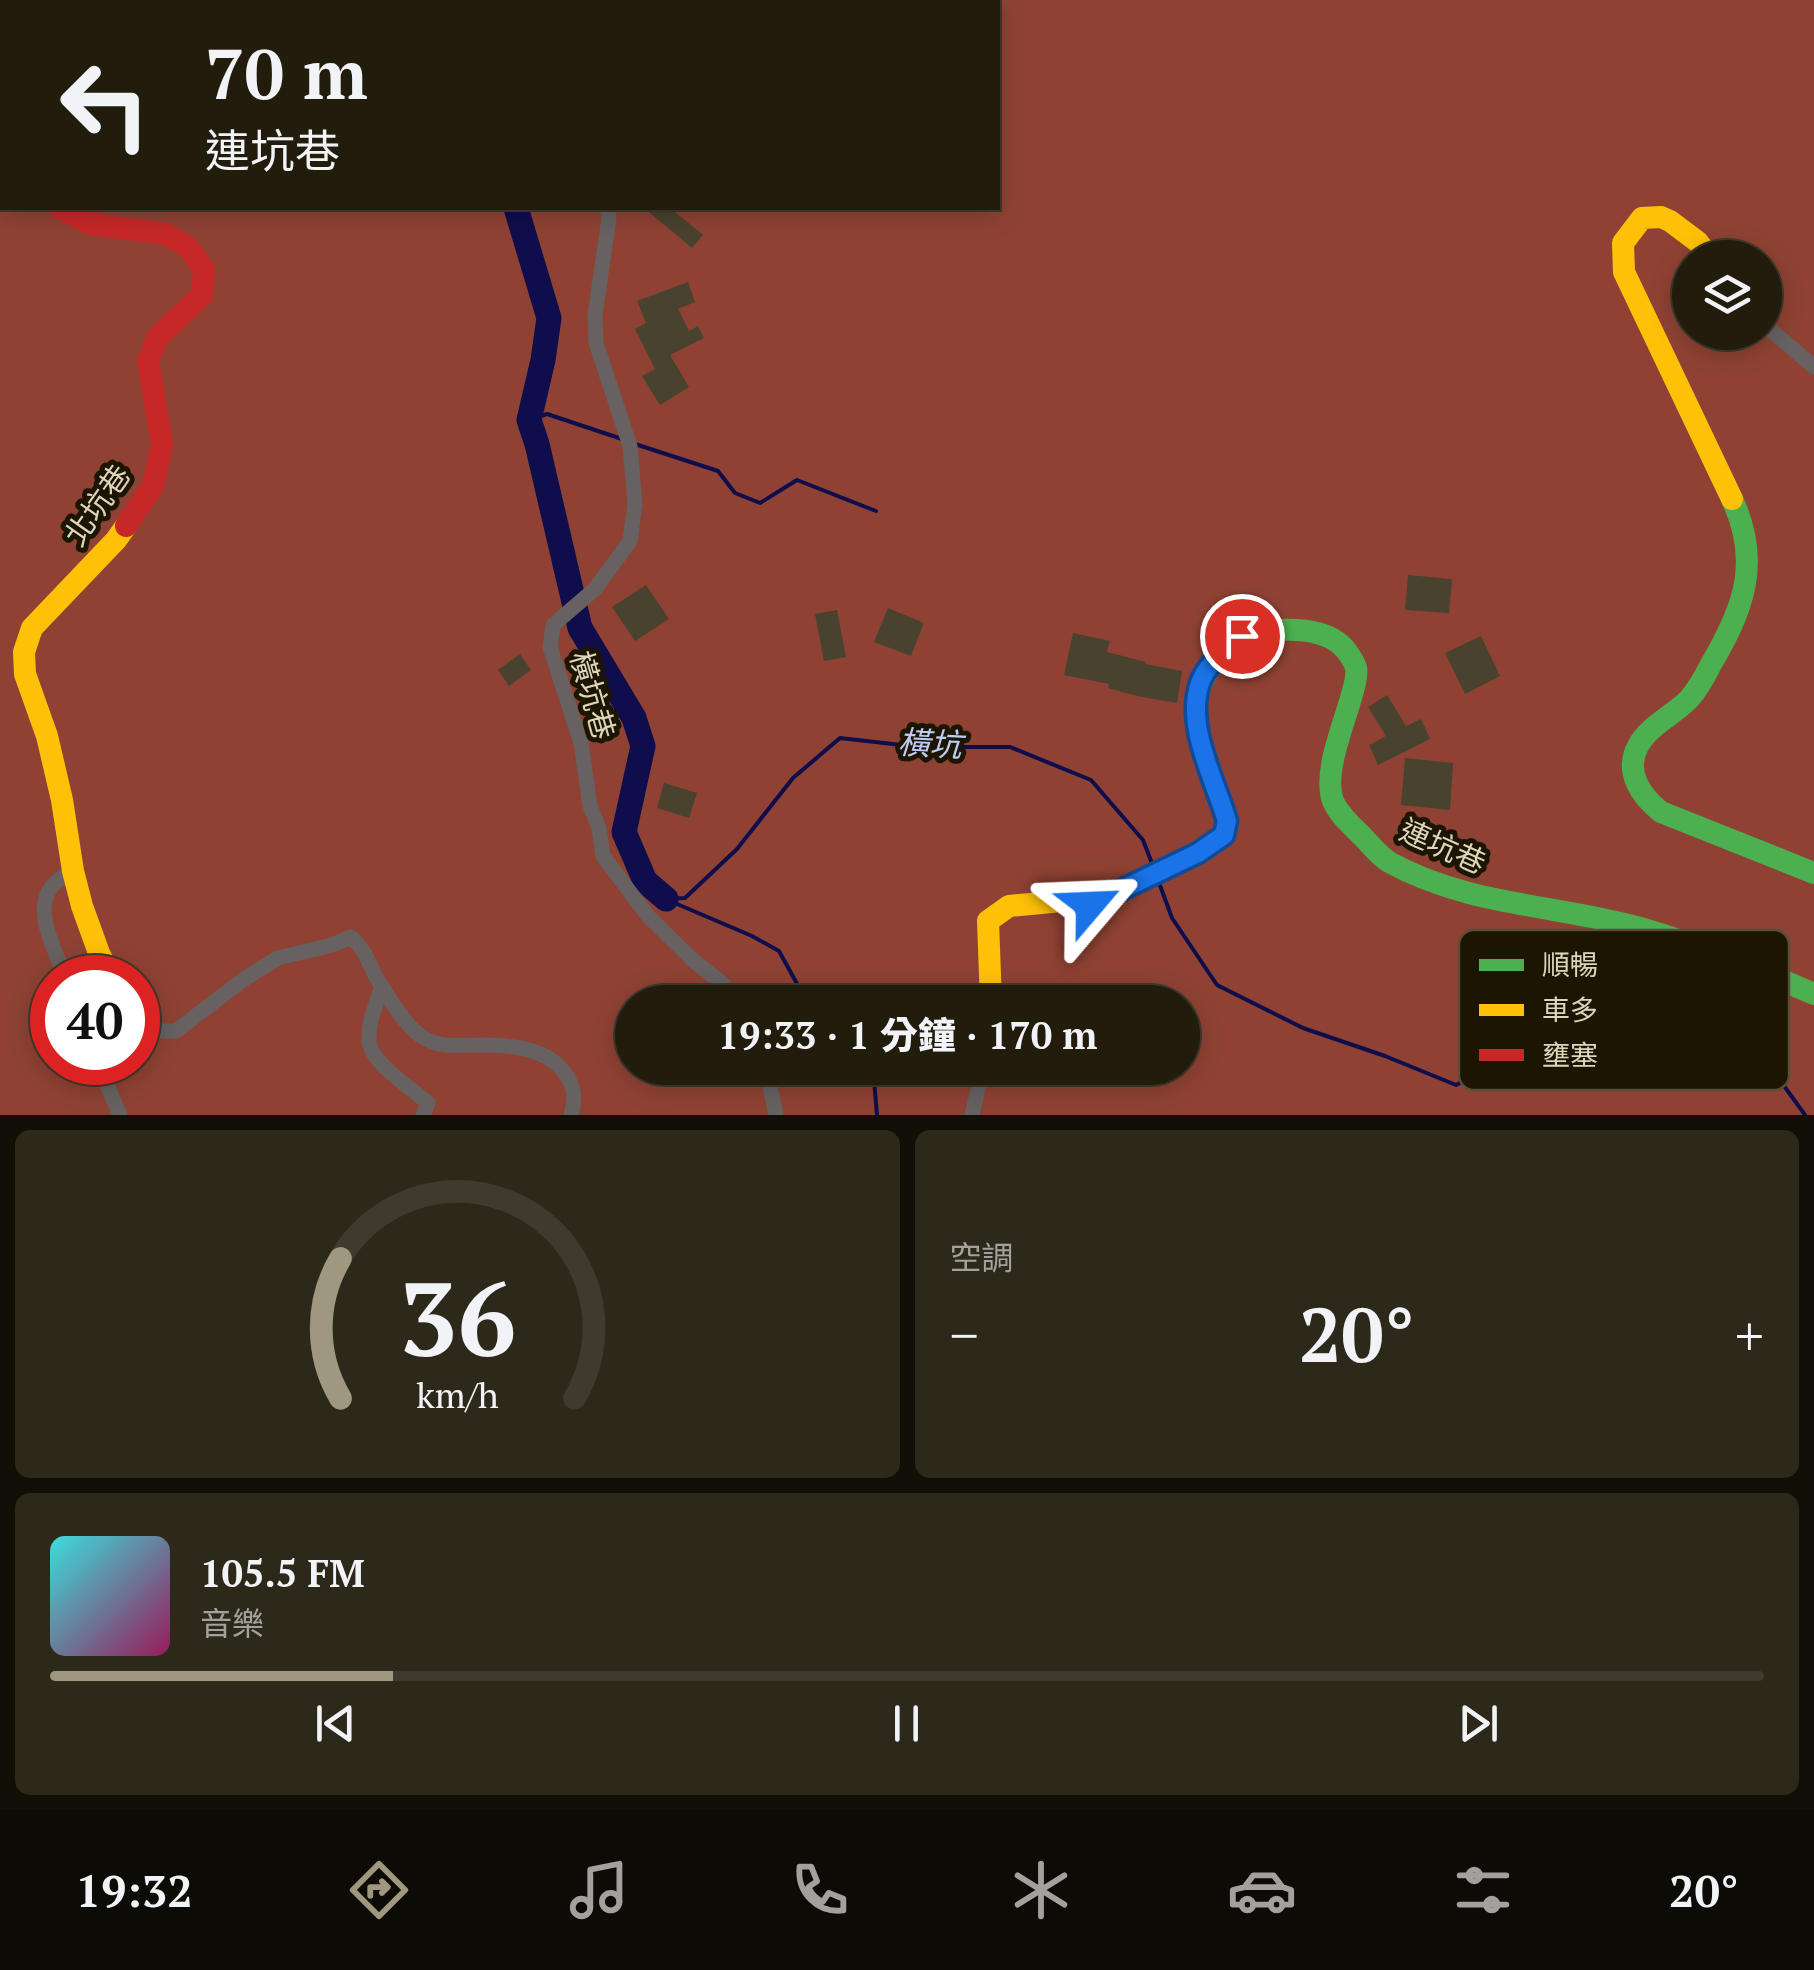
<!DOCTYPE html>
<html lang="zh-TW">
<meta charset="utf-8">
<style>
body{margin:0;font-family:"PT Serif","Noto Sans TC",serif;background:#2d291a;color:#f1f3f6;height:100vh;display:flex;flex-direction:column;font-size:38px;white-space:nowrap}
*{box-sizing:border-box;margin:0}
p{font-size:32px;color:#a2a19d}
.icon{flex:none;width:55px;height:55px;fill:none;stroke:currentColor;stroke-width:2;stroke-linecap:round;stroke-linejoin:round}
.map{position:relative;height:1115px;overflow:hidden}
.details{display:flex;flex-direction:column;gap:15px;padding:15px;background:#120f07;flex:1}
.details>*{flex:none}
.guide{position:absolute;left:0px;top:0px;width:1000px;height:210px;box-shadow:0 5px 25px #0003,0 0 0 2px #3e3a2d;background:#211c0c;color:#f1f3f6;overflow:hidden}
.tools{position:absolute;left:1672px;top:240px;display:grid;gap:20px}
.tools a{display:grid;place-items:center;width:110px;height:110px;border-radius:50%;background:#211c0c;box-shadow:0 5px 25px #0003,0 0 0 2px #3e3a2d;font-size:50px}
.speed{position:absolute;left:30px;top:955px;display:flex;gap:20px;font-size:50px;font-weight:700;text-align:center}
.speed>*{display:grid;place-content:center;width:130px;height:130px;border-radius:50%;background:#211c0c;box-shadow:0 5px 25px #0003,0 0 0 2px #3e3a2d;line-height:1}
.speed .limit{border:15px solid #d22;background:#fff;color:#111}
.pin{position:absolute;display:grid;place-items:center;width:85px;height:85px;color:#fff;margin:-42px;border:5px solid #fff;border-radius:50%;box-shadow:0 2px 10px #0007}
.me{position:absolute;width:110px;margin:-55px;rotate:64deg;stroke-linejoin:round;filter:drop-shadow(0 0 8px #0008)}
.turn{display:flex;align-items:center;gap:35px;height:210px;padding:0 40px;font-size:45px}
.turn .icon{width:130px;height:130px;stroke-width:2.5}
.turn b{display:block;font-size:70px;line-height:85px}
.big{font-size:75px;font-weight:800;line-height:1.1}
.details .widget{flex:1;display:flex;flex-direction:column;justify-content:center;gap:15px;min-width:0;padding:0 35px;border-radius:15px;background:#2d291a}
.details .dial{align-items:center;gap:0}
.dial svg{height:260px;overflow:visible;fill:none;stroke:#3e3a2d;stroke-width:7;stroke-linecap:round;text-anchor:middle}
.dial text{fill:#f1f3f6;stroke:none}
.song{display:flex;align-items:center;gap:30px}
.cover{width:120px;height:120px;border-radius:15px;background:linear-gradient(135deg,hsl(180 70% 55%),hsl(330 70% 35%))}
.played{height:10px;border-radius:5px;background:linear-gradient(90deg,#9f977e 20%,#3e3a2d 20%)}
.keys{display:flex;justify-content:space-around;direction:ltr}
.heat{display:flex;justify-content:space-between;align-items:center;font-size:55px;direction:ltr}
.details .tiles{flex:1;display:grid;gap:15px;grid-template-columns:1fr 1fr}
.widget:last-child{grid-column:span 2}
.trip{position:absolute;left:615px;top:985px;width:585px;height:100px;border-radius:50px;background:#211c0c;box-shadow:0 5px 25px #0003,0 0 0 2px #3e3a2d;font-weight:800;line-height:100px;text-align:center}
.tab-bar{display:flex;height:160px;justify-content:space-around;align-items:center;background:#0d0b05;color:#a2a19d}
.tab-bar .icon{width:70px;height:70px}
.tab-bar .active{color:#9f977e}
.tab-bar b{font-size:45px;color:#f1f3f6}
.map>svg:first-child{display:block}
.forest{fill:#8f4233;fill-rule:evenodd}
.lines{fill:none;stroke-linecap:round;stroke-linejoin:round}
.stream{stroke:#0f0d4c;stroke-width:4}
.river{stroke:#0f0d4c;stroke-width:25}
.building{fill:#48422e}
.street{stroke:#676162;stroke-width:15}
.fast{stroke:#4caf50;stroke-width:22}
.slow{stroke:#ffc107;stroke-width:22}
.jam{stroke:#c62828;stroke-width:22}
.route-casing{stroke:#114b97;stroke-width:25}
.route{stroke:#1a73e8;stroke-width:18}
.labels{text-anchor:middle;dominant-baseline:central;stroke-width:10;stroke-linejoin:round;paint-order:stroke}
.street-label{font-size:30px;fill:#ddd4ba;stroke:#1c1502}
.water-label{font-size:32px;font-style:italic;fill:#becbf5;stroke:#1c1502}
.key{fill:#1c1502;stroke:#564e39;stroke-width:2.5}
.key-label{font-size:28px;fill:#ddd4ba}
</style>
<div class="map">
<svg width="1814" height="1115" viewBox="0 0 1814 1115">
<rect width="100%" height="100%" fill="#2c2610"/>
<path class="forest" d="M 0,0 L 1814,0 L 1814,1115 L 0,1115 ZM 2,2 L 998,2 L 998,208 L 2,208 ZM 1690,258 L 1765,258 L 1765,332 L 1690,332 ZM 52,978 L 138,978 L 138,1062 L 52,1062 ZM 632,1002 L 1182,1002 L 1182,1068 L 632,1068 Z"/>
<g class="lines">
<path class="stream" d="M 575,0 L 577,2
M 529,420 L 547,414 L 622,439
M 635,444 L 718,471 L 735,493 L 760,503 L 797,480 L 876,511
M 1158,880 L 1172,918 L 1217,985 L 1303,1028 L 1385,1056 L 1456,1085 L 1535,1043 L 1585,1034 L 1649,1014 L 1678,1041 L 1782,1083 L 1805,1115
M 666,899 L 685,898 L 737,849 L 793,778 L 840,738 L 919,747 L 1010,747 L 1091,780 L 1143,840 L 1153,866
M 670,901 L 752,936 L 779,951 L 807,1002
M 873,1068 L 877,1115"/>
<path class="river" d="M 446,2 L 447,0
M 516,208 L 549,318 L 543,360 L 529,420 L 537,444 L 580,628 L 634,718 L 643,746 L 624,832 L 645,881 L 666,899"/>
</g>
<path class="building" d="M 644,208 L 670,208 L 703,235 L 692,248 Z
M 688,282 L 695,302 L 678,309 L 689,331 L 698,326 L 704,338 L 670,355 L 689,387 L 660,405 L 642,376 L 655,369 L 635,329 L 646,323 L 637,301 Z
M 1408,575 L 1452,579 L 1449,613 L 1405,610 Z
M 646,585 L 669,619 L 635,641 L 612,607 Z
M 888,608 L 924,623 L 911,656 L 874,642 Z
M 837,610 L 846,657 L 824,661 L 815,614 Z
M 1073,633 L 1110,641 L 1107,652 L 1146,662 L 1145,664 L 1182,671 L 1177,703 L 1137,696 L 1108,688 L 1109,684 L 1064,675 Z
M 1481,636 L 1500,676 L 1465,694 L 1445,653 Z
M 520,654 L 531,670 L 509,686 L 498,670 Z
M 1387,695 L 1406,726 L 1421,719 L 1430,739 L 1378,765 L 1369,745 L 1386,736 L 1368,707 Z
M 1405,758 L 1453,763 L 1450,810 L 1401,805 Z
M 664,783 L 697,793 L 689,818 L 657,808 Z"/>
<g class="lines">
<path class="street" d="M 592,0 L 592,2
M 0,174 L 2,176
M 607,208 L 609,218 L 595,315 L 596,343 L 630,446 L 635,504 L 630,541 L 595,589 L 553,625 L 550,647 L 581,743 L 590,806 L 599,828 L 603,856 L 648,916 L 695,962 L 722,983 L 736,1002
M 1765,325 L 1814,367
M 66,978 C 56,952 31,909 53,885 C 58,879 66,875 73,871
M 382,987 C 376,1004 368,1022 369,1041 C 370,1062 412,1089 428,1103 L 423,1115
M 138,1013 L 151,1031 L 176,1031 L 244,979 L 278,958 L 332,945 L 351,937 C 363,947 368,960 375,975 C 385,992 404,1025 421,1036 C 439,1049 459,1045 480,1045 C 509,1045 545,1047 564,1072 C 575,1087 576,1098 571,1115
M 97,1062 L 120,1115
M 766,1068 L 776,1115
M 972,1115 L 983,1068"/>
<path class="fast" d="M 1732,499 C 1762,563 1743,610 1710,666 C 1704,678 1698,689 1689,699 C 1674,715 1649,725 1638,746 C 1624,772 1641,796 1661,812 L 1814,873
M 1206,759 C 1192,715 1189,683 1227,650 C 1250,630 1267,629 1297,630 C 1314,631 1333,635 1345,649 C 1348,653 1355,663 1356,668 C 1358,677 1353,690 1351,698 C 1343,726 1323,774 1333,801 C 1339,815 1352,826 1362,836 C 1370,844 1379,856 1389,862 C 1468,906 1560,905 1644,929 C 1702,946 1759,970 1814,994"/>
<path class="slow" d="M 1710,258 L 1698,242 L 1670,221 L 1661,217 L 1642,218 L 1623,243 L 1624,272 L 1732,499
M 111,978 L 99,953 L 82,906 L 73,871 L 62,800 L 47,736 L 25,674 L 24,652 L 32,628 L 116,540 L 126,526
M 991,1002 L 988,921 L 1009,906 L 1062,901 L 1090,905 L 1198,853 L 1224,835 L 1227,821 L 1206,759"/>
<path class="jam" d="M 60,208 L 90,224 L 166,234 L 188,247 L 204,270 L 202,295 L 157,338 L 148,362 L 162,444 L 153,486 L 126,526"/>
</g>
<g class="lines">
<defs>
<path id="route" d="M 1090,905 L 1198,853 L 1224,835 L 1227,821 C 1215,780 1185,726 1200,683 C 1207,663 1227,650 1242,636"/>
</defs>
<use href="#route" class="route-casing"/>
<use href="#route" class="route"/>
</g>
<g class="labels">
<g class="street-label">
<text transform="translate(97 505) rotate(-55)">北坑巷</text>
<text transform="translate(593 695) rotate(74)">橫坑巷</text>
<text transform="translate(1443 846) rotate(24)">連坑巷</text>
</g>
<g class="water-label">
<text transform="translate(930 743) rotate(3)">橫坑</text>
</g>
</g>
<rect x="1459" y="930" width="330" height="160" rx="15" class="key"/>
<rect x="1479" y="959" width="45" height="12" fill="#4caf50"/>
<rect x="1479" y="1004" width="45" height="12" fill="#ffc107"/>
<rect x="1479" y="1049" width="45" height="12" fill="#c62828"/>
<g class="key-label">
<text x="1542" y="975">順暢</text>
<text x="1542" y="1020">車多</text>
<text x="1542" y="1065">壅塞</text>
</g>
</svg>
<div class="tools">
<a><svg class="icon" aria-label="layers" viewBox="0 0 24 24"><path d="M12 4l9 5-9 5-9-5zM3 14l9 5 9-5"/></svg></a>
</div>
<div class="speed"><div class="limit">40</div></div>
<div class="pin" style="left:1242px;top:636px;background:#d93025"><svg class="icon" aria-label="arrive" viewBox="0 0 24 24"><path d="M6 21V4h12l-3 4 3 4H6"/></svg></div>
<svg class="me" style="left:1090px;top:905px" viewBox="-20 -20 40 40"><path d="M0-17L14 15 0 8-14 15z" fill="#1a73e8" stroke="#fff" stroke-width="4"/></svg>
<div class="trip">19:33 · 1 分鐘 · 170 m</div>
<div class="guide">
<div class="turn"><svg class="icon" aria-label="left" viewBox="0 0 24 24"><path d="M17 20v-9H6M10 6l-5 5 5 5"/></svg><div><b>70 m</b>連坑巷</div></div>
</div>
</div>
<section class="details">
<div class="tiles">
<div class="widget dial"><svg viewBox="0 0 100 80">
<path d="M14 69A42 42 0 1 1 86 69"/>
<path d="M14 69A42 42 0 0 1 14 26" stroke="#9f977e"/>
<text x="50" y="56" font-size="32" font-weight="700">36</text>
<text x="50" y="72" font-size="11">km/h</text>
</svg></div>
<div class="widget"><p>空調</p>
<div class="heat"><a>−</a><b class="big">20°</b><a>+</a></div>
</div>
<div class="widget">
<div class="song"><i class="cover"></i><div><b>105.5 FM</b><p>音樂</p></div></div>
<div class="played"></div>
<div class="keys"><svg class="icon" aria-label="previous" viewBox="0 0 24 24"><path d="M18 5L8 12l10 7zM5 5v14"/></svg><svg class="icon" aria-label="pause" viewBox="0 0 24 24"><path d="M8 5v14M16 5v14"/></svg><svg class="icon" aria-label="next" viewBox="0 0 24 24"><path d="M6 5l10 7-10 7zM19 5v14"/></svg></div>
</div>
</div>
</section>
<nav class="tab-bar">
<b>19:32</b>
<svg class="icon active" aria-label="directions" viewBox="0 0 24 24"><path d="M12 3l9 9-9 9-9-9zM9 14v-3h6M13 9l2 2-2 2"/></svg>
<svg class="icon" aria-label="music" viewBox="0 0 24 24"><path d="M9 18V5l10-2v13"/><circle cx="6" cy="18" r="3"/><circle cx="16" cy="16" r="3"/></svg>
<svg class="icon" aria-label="phone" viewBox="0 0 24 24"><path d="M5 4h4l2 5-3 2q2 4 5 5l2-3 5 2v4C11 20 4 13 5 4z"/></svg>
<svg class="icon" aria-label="climate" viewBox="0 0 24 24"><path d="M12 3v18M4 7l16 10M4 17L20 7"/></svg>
<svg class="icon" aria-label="car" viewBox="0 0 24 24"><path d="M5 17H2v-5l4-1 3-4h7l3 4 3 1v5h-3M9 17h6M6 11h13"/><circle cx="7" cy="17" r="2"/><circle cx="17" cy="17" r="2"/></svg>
<svg class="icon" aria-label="filters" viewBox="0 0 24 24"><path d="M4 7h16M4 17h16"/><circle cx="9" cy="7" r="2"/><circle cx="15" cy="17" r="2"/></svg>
<b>20°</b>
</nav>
